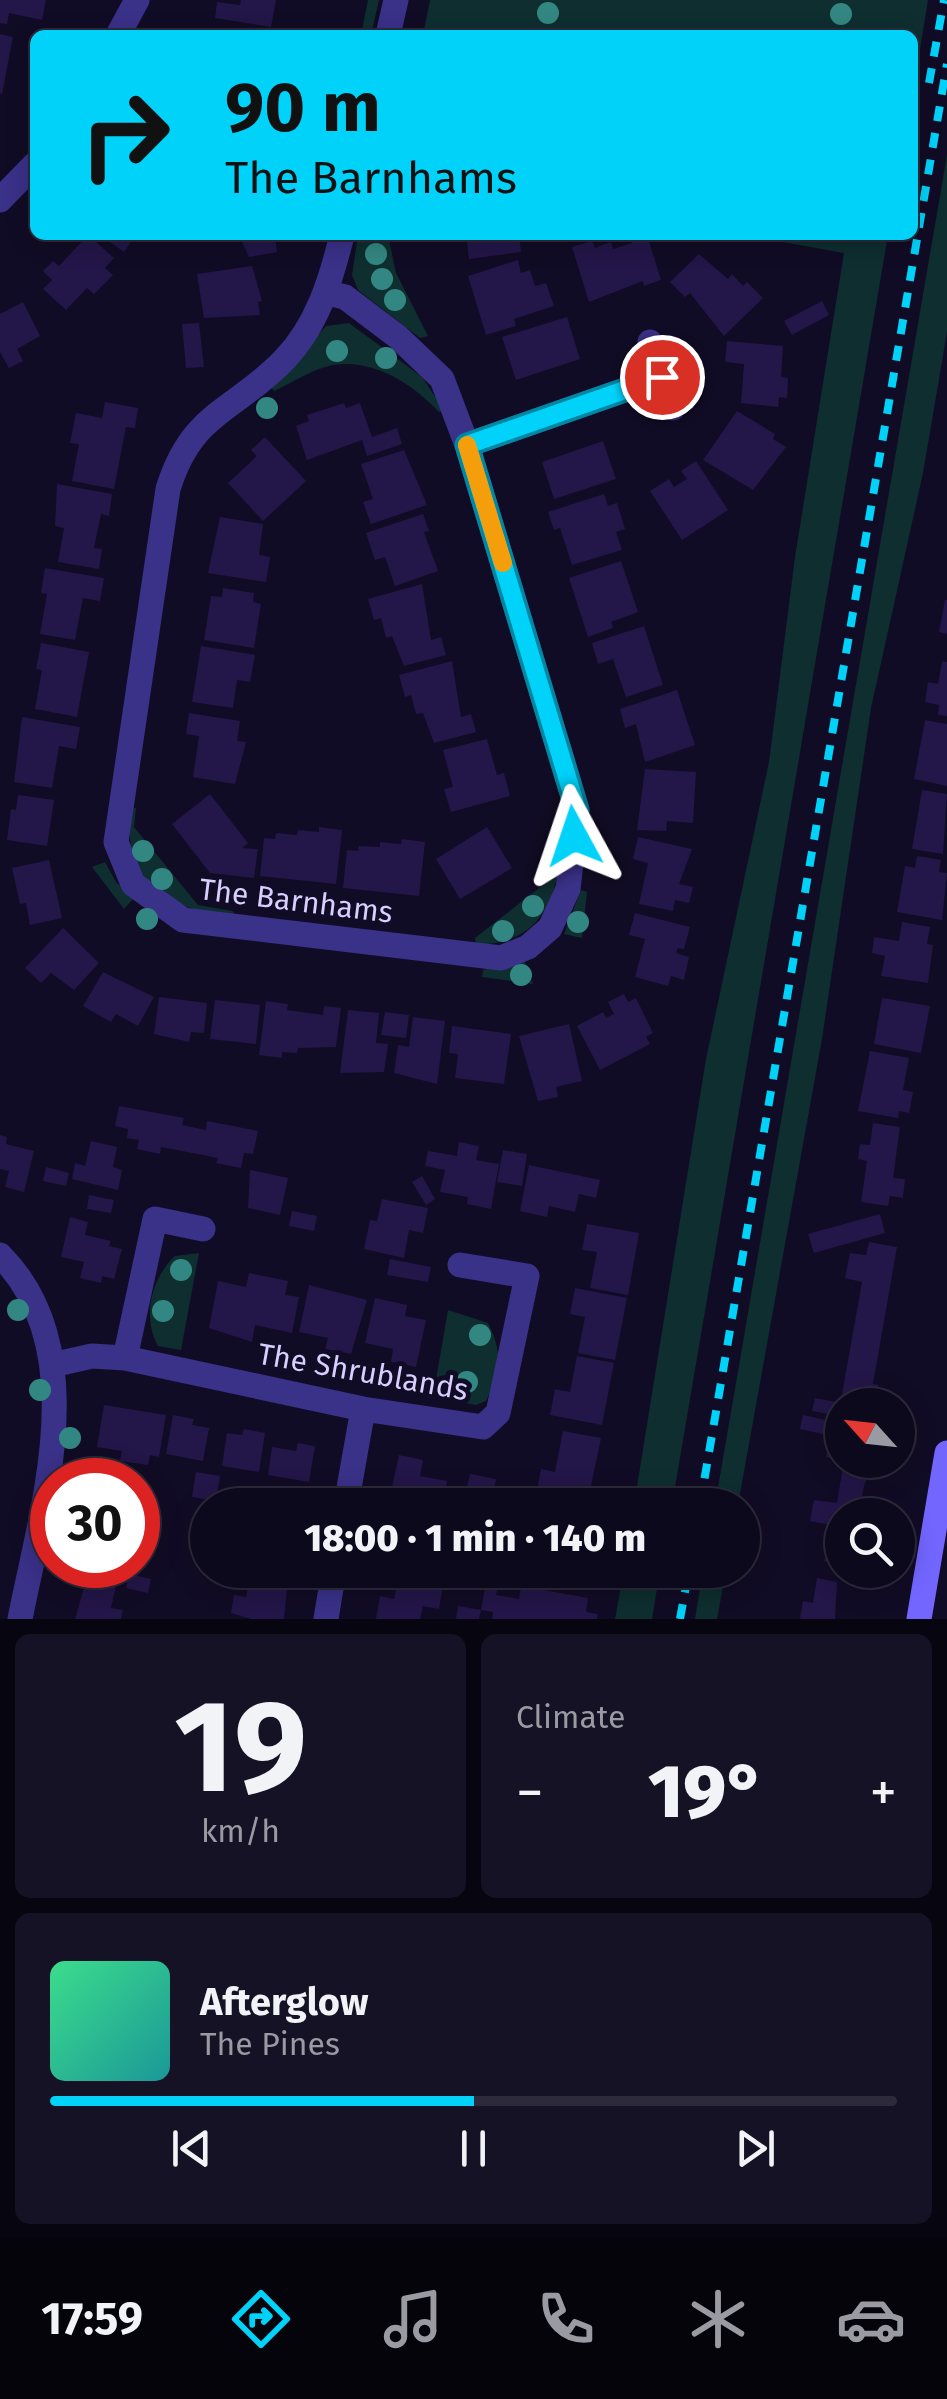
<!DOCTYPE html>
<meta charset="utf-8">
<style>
body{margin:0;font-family:"Fira Sans",sans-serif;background:#161225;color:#f1f3f6;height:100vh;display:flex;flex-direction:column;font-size:38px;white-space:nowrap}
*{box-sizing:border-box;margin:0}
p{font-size:32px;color:#9a9aa3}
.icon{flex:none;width:55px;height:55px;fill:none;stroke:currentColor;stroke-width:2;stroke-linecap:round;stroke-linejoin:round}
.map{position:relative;height:1619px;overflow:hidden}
.drawer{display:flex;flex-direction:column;gap:15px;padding:15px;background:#07050f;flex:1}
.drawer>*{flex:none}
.guide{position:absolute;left:30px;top:30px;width:888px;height:210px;border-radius:15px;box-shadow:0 5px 25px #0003,0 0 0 2px #2d2a3b;background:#00d2fa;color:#111;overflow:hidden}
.needle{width:65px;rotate:297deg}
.controls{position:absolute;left:825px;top:1388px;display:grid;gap:20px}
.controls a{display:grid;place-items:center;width:90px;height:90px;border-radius:50%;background:#0d091c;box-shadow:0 5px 25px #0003,0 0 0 2px #2d2a3b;font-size:50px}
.speed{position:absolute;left:30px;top:1458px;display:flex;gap:20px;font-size:50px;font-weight:700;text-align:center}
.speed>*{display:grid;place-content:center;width:130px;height:130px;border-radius:50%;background:#0d091c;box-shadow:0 5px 25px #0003,0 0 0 2px #2d2a3b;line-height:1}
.speed .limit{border:15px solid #d22;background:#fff;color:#111}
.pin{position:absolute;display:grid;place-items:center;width:85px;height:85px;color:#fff;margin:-42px;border:5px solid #fff;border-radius:50%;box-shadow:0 2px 10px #0007}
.me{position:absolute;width:110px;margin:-55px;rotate:355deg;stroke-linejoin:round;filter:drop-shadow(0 0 8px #0008)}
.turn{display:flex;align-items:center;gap:35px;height:210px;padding:0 30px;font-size:45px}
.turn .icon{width:130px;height:130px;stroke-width:2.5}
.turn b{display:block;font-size:70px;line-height:85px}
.big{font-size:75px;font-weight:800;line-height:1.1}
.drawer .tile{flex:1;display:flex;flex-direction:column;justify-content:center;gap:15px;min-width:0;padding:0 35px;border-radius:15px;background:#161225}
.drawer .dial{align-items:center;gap:0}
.dial b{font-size:130px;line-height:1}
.song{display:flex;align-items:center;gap:30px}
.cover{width:120px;height:120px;border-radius:15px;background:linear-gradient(135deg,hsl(150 70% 55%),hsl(180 70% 35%))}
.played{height:10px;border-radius:5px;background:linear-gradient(90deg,#00d2fa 50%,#2d2a3b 50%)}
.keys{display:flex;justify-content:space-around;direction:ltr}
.heat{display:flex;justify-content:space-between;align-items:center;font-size:55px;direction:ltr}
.drawer .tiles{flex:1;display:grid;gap:15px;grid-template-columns:1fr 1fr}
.tile:last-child{grid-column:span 2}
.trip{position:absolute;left:190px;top:1488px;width:570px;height:100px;border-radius:50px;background:#0d091c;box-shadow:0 5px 25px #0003,0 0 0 2px #2d2a3b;font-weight:800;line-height:100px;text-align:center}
.tabs{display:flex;height:160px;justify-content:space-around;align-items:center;background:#05040b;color:#9a9aa3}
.tabs .icon{width:70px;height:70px}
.tabs .on{color:#00d2fa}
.tabs b{font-size:45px;color:#f1f3f6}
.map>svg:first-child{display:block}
.green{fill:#0e2e2f}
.building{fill:#231648}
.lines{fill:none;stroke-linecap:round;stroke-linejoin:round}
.street{stroke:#3a3189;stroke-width:25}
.secondary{stroke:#7366ff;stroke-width:25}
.rail{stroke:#00d2fa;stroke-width:8;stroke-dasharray:15 12;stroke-linecap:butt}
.tree{fill:#338782}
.route-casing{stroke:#0088a2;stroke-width:25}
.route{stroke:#00d2fa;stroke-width:18}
.slow{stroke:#f59e0b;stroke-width:18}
.labels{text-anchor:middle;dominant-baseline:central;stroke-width:10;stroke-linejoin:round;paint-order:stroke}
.street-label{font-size:30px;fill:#d8cfff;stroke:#110c25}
</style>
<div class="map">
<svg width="947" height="1619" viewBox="0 0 947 1619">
<rect width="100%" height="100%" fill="#110c25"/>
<path class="green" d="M 368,0 L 379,0 L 371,35 L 361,35 Z
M 430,0 L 928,0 L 913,93 L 912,35 L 423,35 Z
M 947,155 L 947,332 L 923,473 L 871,708 L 822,1039 L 738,1505 L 715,1505 Z
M 358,235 L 388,235 L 396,273 L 428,336 L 420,338 L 358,290 L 352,275 Z
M 744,235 L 888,235 L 672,1505 L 634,1505 L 706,1059 L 769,762 L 795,557 L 844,253 Z
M 349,323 L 422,377 L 444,410 L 439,412 C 414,385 374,358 333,365 C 314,368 292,383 274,391 L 271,387 L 326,326 Z
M 130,808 L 136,808 L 134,827 L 198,905 L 233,911 L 234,917 C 162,906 124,887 130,808 Z
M 558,816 L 565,817 C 559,881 555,943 476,945 L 475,938 L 552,878 Z
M 105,862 L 116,882 L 134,898 L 124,909 L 92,867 Z
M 581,890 L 587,892 L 582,938 L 564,934 Z
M 525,962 L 533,984 L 482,977 L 483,970 Z
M 199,1253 L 181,1350 L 158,1346 C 142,1318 151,1278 175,1256 Z
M 448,1310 L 488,1323 C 503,1353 501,1371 486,1401 L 476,1405 L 433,1397 Z
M 624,1570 L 660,1570 L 652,1619 L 615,1619 Z
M 703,1570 L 726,1570 L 717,1619 L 695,1619 Z"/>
<path class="building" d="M 0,0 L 46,0 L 42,20 L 9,13 L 7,24 L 0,23 Z
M 241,0 L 276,0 L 271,27 L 215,18 L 217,2 L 240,5 Z
M 211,29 L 235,33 L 235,35 L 210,35 Z
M 0,34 L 13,37 L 2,94 L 0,93 Z
M 88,235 L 114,258 L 105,268 L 113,275 L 94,294 L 87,288 L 66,310 L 43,289 L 52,280 L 43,271 L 53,261 L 59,266 Z
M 100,235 L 136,235 L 124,252 Z
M 239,235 L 275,235 L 277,252 L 249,257 Z
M 466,235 L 519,235 L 521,252 L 469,259 Z
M 630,235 L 647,235 L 661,280 L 644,286 L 643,281 L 589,302 L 572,247 L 592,241 L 595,248 L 611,242 L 613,249 L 632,243 Z
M 699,254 L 728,279 L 732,274 L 743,286 L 747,282 L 763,298 L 724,336 L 690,293 L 685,297 L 670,282 Z
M 518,260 L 521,273 L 530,270 L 535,286 L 546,283 L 554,306 L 514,319 L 516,326 L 486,335 L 468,276 Z
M 252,266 L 262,301 L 258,302 L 260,315 L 204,318 L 197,274 Z
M 822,301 L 829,315 L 792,335 L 784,321 Z
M 23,302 L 40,336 L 17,349 L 23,361 L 9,368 L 0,352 L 0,314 Z
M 567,317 L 580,359 L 516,380 L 502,337 Z
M 199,323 L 204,367 L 186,368 L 182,324 Z
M 727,341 L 783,346 L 781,377 L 788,378 L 787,398 L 779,397 L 778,407 L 741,403 L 744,364 L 725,362 Z
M 105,402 L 138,408 L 135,428 L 126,427 L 114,489 L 72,481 L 79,444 L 70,443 L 76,413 L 102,418 Z
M 344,403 L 346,408 L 360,403 L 372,437 L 397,428 L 402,444 L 367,456 L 362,440 L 307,460 L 296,426 L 309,421 L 307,415 Z
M 737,411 L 775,434 L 773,439 L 786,447 L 753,490 L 703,460 Z
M 265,437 L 306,481 L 263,521 L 228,483 L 257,456 L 251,450 Z
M 603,441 L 616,479 L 554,499 L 542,462 Z
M 404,450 L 427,505 L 371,524 L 363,502 L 373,499 L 361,464 Z
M 696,461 L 728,510 L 682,540 L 650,491 L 669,479 L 674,487 L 687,479 L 681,471 Z
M 57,484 L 112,494 L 109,516 L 101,514 L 94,548 L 102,549 L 99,569 L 58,562 L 64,528 L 55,526 Z
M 604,494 L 608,506 L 617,503 L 625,529 L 616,532 L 622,550 L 572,565 L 560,528 L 554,530 L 548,512 Z
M 423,514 L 429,531 L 424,532 L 438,571 L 395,586 L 385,557 L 375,560 L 366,533 Z
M 220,517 L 263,524 L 259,555 L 270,557 L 266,582 L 208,573 Z
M 621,561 L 638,612 L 611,622 L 613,628 L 588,637 L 569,578 Z
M 45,568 L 104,578 L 100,601 L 83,598 L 75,640 L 40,634 L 47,594 L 41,593 Z
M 422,584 L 431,640 L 441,637 L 446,655 L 404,666 L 392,636 L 386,638 L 381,618 L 374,620 L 368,599 Z
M 223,588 L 254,593 L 253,602 L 261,604 L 254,648 L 204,640 L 211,596 L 222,597 Z
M 945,600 L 947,600 L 947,634 L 939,632 Z
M 644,626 L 663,685 L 626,697 L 613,659 L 598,664 L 592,643 Z
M 41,643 L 89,652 L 77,717 L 35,709 L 42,670 L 36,669 Z
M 201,646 L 255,655 L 250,682 L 237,680 L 233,708 L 192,702 Z
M 452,661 L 461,717 L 471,714 L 476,732 L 434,743 L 423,713 L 416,714 L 411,695 L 405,697 L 399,675 Z
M 942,661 L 947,662 L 947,716 L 938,715 L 939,705 L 925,702 L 928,682 L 938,684 Z
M 677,690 L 695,745 L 645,762 L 636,724 L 625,728 L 620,709 Z
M 189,713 L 240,721 L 237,741 L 246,742 L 235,784 L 193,777 L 199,736 L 186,734 Z
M 22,717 L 80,727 L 76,749 L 59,746 L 52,788 L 14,782 Z
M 925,720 L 947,724 L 947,786 L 914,779 Z
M 487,739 L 497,775 L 504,773 L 510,796 L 451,812 L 444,789 L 453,787 L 443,750 Z
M 645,769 L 696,772 L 693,823 L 667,821 L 666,831 L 637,830 Z
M 922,790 L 947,794 L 943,854 L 912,849 Z
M 210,794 L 248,843 L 242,848 L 258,849 L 254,878 L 210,873 L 172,824 Z
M 18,795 L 54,800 L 47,846 L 7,840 L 11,809 L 16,810 Z
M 319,827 L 342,830 L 336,884 L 260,876 L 264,838 L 275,839 L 276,833 L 297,835 L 298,830 L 319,832 Z
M 487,827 L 512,868 L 460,899 L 436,859 Z
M 638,837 L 692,849 L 679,884 L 693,887 L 689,903 L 675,900 L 673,911 L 639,904 L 648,863 L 633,859 Z
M 402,839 L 425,842 L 419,896 L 343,888 L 347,850 L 358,851 L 359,846 L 380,847 L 380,842 L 401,844 Z
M 917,856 L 941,860 L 939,872 L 947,873 L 942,920 L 897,912 L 905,866 L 915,868 Z
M 49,860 L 62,918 L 30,925 L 26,903 L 20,904 L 12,868 Z
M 635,913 L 690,927 L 684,949 L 678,948 L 676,953 L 689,957 L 684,980 L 671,976 L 668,986 L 635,977 L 645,939 L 629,935 Z
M 902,922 L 930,927 L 927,944 L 933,945 L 928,983 L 881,976 L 885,956 L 872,953 L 874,937 L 899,941 Z
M 63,928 L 99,963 L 74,990 L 51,973 L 41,983 L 25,968 Z
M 103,972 L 154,997 L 138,1026 L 116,1014 L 111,1022 L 83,1006 Z
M 624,994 L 628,1002 L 636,998 L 653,1033 L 646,1037 L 650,1044 L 600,1070 L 577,1026 L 603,1012 L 606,1018 L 614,1014 L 608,1002 Z
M 159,997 L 207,1003 L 204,1033 L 191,1032 L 189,1042 L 154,1034 Z
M 882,998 L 930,1006 L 921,1053 L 874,1044 Z
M 215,1000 L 260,1005 L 256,1044 L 210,1039 Z
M 266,1001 L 288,1004 L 287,1010 L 323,1015 L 324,1006 L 341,1008 L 336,1047 L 298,1048 L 297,1053 L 282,1052 L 282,1058 L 259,1055 Z
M 348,1010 L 379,1013 L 376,1043 L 388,1044 L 384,1072 L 340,1073 Z
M 385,1012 L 409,1015 L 406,1038 L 381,1035 Z
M 413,1017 L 445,1021 L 437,1084 L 394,1073 L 398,1045 L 409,1047 Z
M 569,1024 L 582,1081 L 556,1087 L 558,1097 L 538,1101 L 519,1036 Z
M 452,1026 L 511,1034 L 504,1084 L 455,1078 L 458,1054 L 449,1053 Z
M 870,1051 L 909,1058 L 903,1090 L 913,1092 L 909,1113 L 899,1111 L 898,1118 L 858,1111 Z
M 119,1106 L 184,1118 L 182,1125 L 206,1130 L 207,1121 L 258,1131 L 253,1154 L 244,1153 L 241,1168 L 216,1163 L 218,1158 L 161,1147 L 160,1154 L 137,1149 L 139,1140 L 127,1138 L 128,1129 L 115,1126 Z
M 873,1123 L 900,1127 L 893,1178 L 905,1179 L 903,1198 L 890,1196 L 888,1206 L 861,1202 L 867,1161 L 858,1159 L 860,1144 L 870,1145 Z
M 0,1135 L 7,1137 L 6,1144 L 34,1151 L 24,1192 L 5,1187 L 9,1171 L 0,1169 Z
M 91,1141 L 117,1147 L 113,1167 L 122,1170 L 118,1190 L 72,1179 L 75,1163 L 85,1166 Z
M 459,1142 L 479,1146 L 476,1160 L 499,1164 L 491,1209 L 467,1204 L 468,1197 L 440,1192 L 445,1170 L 425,1166 L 428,1151 L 457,1156 Z
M 503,1150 L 527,1154 L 522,1186 L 497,1182 Z
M 529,1165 L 600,1180 L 596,1198 L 579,1194 L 575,1212 L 549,1206 L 547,1217 L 520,1211 Z
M 46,1167 L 69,1173 L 66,1186 L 43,1181 Z
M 250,1170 L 288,1178 L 280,1215 L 248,1208 Z
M 422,1176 L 435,1199 L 426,1205 L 412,1182 Z
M 89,1195 L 114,1200 L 111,1213 L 87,1209 Z
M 382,1199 L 428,1208 L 423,1233 L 409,1230 L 404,1258 L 364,1249 L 370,1220 L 377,1221 Z
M 292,1211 L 317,1216 L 314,1231 L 289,1226 Z
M 880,1214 L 885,1233 L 814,1253 L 808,1234 Z
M 70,1217 L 88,1222 L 85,1235 L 111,1241 L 109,1246 L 122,1249 L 114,1279 L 102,1276 L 101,1283 L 80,1278 L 84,1262 L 61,1257 Z
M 587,1224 L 639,1233 L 628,1295 L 590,1288 L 597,1252 L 582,1250 Z
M 869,1242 L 897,1247 L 873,1384 L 879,1385 L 875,1405 L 841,1400 L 862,1282 L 845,1278 L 850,1253 L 866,1255 Z
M 390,1259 L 431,1267 L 428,1282 L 387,1275 Z
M 249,1273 L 288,1281 L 285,1295 L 299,1297 L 292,1333 L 255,1325 L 252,1342 L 209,1328 L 218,1281 L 246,1287 Z
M 309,1285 L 367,1300 L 351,1354 L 325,1349 L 328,1338 L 299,1332 Z
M 575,1288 L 627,1298 L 615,1360 L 578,1353 L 585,1317 L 570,1314 Z
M 375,1298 L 407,1305 L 405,1316 L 426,1320 L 416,1367 L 391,1362 L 393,1349 L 365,1343 Z
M 577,1356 L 614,1363 L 602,1425 L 550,1415 L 555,1389 L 570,1392 Z
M 815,1398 L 836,1402 L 834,1415 L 812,1411 Z
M 104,1405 L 166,1415 L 159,1457 L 150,1455 L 148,1465 L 120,1461 L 122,1451 L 97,1447 Z
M 173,1415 L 194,1419 L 192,1425 L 209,1428 L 203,1461 L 166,1454 Z
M 803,1415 L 830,1421 L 827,1435 L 800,1429 Z
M 244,1429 L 265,1433 L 259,1472 L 222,1466 L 227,1433 L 242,1435 Z
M 563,1431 L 601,1438 L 587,1505 L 568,1505 L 569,1501 L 536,1495 L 541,1469 L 555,1472 Z
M 830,1436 L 842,1438 L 842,1460 L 826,1457 Z
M 298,1443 L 315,1446 L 309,1482 L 268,1475 L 272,1447 L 296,1451 Z
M 399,1455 L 423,1460 L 420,1476 L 447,1481 L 443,1505 L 377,1505 L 380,1490 L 391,1492 Z
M 844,1460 L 875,1460 L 864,1486 L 862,1496 L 868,1497 L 865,1515 L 842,1515 L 842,1527 L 810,1521 L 814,1500 L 837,1503 Z
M 196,1472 L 220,1476 L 216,1501 L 192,1497 Z
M 470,1474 L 496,1479 L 494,1490 L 520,1496 L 518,1505 L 463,1505 Z
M 138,1521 L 149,1523 L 138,1572 L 115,1567 L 138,1565 Z
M 836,1532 L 842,1533 L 842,1564 L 824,1561 Z
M 216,1570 L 241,1572 L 238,1584 L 214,1579 Z
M 266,1570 L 294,1570 L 292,1577 Z
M 400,1570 L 444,1578 L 439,1609 L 423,1606 L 420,1619 L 376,1619 L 380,1596 L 394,1599 Z
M 88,1574 L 117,1581 L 111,1608 L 123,1610 L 121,1619 L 75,1619 Z
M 129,1574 L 151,1579 L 148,1593 L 126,1588 Z
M 817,1578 L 837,1582 L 835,1619 L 800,1619 L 803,1601 L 813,1603 Z
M 249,1582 L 287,1589 L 284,1619 L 251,1619 L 231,1613 L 234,1595 L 246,1597 Z
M 486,1583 L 498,1586 L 496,1595 L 519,1599 L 521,1586 L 588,1598 L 586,1612 L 598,1614 L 597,1619 L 492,1619 L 493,1612 L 481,1610 Z
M 458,1606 L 481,1610 L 479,1619 L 456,1619 Z"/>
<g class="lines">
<path class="street" d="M 118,35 L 137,0
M 388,35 L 396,0
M 0,200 L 35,164
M 328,293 L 345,297 L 398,337 L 442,379 L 467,445 L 577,809 L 568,889 L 550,928 L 528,947 L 501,958 L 183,920 L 133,884 L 116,842 L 168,489 C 192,411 234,412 284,360 C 317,326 331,280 342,235
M 650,342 L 673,408
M 467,445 L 662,377
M 0,1255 C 94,1349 42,1506 20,1619
M 125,1358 L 155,1219 L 203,1229
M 52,1365 L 92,1356 L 125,1358 L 363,1409 L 483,1427 L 498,1413 L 527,1276 L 460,1265
M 346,1505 L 363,1409
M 326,1619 L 334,1570"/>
<path class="secondary" d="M 919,1619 L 947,1453"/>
<path class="rail" d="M 929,83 L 944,0
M 700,1505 L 947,64
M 680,1619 L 689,1570"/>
</g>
<g class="tree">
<circle cx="548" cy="13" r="11"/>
<circle cx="841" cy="14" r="11"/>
<circle cx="376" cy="254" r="11"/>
<circle cx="382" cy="279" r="11"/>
<circle cx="395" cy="300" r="11"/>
<circle cx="337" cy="351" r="11"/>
<circle cx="386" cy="358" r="11"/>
<circle cx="267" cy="408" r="11"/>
<circle cx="143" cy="851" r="11"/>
<circle cx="162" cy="879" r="11"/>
<circle cx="533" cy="906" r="11"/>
<circle cx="147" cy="919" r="11"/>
<circle cx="578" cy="922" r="11"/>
<circle cx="503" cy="931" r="11"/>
<circle cx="521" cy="975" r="11"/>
<circle cx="181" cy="1270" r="11"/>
<circle cx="18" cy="1310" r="11"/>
<circle cx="163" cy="1311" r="11"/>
<circle cx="480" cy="1335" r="11"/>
<circle cx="467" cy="1382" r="11"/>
<circle cx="40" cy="1390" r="11"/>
<circle cx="70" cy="1438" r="11"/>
</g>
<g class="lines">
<defs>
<path id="route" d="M 574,836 L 577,810 L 467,445 L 662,377"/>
</defs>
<use href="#route" class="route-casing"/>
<use href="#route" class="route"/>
<path class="slow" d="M 467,445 L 503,563"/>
</g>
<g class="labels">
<g class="street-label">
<text transform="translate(296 901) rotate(7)">The Barnhams</text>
<text transform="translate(363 1372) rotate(10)">The Shrublands</text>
</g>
</g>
</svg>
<div class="controls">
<a><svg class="needle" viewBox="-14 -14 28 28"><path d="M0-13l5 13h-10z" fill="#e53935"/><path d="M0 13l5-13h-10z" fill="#9a9aa3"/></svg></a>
<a><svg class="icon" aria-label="search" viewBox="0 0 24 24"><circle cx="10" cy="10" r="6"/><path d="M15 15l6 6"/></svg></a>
</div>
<div class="speed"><div class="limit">30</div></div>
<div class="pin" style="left:662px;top:377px;background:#d93025"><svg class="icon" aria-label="arrive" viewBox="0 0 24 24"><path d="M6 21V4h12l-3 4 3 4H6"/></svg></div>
<svg class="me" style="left:574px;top:836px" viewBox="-20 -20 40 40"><path d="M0-17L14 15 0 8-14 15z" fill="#00d2fa" stroke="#fff" stroke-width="4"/></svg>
<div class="trip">18:00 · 1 min · 140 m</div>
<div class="guide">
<div class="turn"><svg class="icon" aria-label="right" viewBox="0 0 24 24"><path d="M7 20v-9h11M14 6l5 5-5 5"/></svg><div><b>90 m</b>The Barnhams</div></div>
</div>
</div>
<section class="drawer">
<div class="tiles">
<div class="tile dial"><b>19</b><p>km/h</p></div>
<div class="tile"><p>Climate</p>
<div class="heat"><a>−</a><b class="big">19°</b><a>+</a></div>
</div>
<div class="tile">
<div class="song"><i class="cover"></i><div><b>Afterglow</b><p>The Pines</p></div></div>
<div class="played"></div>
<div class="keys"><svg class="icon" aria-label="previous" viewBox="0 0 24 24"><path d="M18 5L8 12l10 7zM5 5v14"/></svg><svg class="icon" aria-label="pause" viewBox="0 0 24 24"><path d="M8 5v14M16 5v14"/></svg><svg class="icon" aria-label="next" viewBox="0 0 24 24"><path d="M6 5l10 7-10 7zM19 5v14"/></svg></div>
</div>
</div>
</section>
<nav class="tabs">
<b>17:59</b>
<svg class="icon on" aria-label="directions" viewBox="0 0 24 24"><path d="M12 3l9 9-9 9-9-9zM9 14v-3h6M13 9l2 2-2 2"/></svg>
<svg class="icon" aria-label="music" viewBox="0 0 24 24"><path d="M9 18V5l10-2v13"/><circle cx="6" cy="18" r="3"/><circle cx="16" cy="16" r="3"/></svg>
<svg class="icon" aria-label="phone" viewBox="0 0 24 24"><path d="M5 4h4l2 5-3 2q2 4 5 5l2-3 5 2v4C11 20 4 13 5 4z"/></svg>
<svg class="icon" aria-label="climate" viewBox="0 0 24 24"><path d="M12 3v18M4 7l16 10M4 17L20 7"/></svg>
<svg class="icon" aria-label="car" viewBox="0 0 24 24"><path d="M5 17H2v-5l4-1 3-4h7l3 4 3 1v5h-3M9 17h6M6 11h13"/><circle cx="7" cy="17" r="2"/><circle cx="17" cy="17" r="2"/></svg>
</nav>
